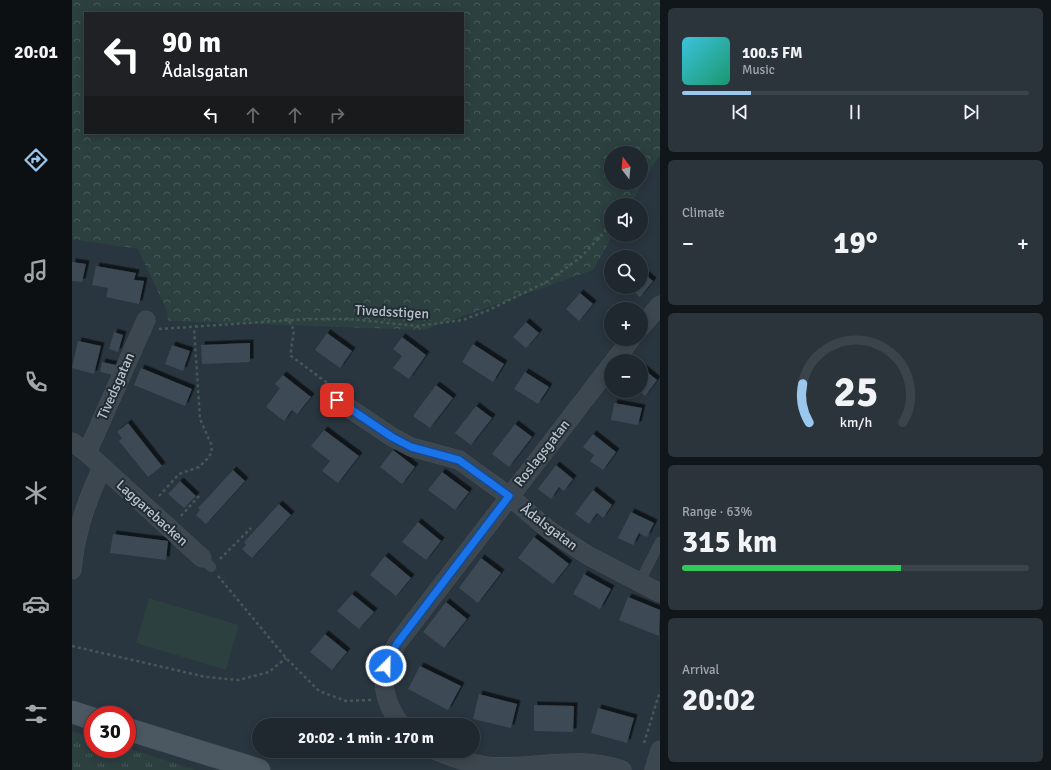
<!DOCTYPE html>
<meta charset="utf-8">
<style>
body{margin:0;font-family:Signika,sans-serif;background:#2c343b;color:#f1f3f6;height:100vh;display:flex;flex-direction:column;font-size:15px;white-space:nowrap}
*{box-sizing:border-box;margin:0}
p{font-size:13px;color:#a1a6aa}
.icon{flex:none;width:22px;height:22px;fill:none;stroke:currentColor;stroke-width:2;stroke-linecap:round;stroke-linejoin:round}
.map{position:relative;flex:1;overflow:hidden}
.details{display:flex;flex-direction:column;gap:8px;padding:8px;background:#11161a;width:391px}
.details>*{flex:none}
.top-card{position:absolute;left:12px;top:12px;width:380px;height:122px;border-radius:0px;box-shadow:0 2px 10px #0003,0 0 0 1px #3c444b;background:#202124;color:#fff;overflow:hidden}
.needle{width:26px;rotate:344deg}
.tools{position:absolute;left:532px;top:146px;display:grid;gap:8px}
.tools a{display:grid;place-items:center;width:44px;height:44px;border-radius:50%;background:#1f282f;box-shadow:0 2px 10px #0003,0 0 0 1px #3c444b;font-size:20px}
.speed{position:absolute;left:12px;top:706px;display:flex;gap:8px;font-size:20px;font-weight:700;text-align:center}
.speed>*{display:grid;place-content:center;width:52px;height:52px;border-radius:50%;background:#1f282f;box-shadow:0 2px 10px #0003,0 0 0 1px #3c444b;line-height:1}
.speed .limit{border:6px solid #d22;background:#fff;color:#111}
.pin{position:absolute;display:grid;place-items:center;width:34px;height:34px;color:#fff;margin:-17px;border-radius:8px;box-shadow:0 2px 6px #0006}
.me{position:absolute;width:44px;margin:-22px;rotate:23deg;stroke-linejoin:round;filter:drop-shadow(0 0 3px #0008)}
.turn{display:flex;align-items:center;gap:14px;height:84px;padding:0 12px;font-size:18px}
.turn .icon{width:52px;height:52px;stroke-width:2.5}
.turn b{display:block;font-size:28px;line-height:34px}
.lanes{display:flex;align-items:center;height:38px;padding:0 12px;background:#0003;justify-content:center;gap:20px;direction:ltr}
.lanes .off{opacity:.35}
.big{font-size:30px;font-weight:700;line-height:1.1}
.details .widget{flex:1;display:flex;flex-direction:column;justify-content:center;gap:6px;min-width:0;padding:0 14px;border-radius:6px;background:#2c343b}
.details .dial{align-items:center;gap:0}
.dial svg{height:104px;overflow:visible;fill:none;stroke:#3c444b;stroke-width:7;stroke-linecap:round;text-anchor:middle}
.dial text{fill:#f1f3f6;stroke:none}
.song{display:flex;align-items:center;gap:12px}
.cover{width:48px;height:48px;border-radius:6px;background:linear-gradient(135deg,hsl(190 70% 55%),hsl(160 70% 35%))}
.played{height:4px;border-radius:2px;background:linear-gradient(90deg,#9bc6ed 20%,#3c444b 20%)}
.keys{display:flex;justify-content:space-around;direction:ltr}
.heat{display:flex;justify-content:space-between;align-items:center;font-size:22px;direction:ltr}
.charge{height:6px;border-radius:3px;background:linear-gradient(90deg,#34c759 63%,#3c444b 0)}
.trip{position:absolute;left:180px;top:718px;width:228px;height:40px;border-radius:20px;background:#1f282f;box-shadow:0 2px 10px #0003,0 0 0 1px #3c444b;font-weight:700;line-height:40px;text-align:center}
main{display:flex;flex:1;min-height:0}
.tab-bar{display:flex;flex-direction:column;width:72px;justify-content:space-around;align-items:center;background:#0c1013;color:#a1a6aa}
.tab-bar .icon{width:28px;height:28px}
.tab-bar .on{color:#9bc6ed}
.tab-bar b{font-size:18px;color:#f1f3f6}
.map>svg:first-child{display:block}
.grass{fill:url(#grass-tufts)}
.forest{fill:url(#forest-crowns);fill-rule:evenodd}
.park{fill:#2b403f}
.building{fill:#3c4a54;filter:url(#shadow)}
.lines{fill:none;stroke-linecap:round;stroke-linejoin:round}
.service-casing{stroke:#475058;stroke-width:10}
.minor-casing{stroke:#475058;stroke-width:19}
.secondary-casing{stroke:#475058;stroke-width:23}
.path{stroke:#445856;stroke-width:2.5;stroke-dasharray:3 3;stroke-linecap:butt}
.service{stroke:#3d474f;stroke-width:9}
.minor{stroke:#3d474f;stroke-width:18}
.secondary{stroke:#4b5761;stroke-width:22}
.route-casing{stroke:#114b97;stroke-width:10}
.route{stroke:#1a73e8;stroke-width:7}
.labels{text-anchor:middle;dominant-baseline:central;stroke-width:4;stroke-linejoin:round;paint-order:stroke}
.street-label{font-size:14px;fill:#bac2c9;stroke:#222c34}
</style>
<main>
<nav class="tab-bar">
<b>20:01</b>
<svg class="icon on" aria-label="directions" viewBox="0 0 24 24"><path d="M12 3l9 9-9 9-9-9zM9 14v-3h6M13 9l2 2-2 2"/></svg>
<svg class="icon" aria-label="music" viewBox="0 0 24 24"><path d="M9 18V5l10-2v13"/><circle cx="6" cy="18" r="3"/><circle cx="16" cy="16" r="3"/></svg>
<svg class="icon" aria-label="phone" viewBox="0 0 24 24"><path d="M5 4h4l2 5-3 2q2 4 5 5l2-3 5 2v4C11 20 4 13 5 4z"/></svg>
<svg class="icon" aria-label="climate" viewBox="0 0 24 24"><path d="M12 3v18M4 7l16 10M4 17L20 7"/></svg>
<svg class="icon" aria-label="car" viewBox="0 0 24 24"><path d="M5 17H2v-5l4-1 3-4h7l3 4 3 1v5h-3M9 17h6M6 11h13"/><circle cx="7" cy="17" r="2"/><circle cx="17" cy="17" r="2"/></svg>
<svg class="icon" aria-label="filters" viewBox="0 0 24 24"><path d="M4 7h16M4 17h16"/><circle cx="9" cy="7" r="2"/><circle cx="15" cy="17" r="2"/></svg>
</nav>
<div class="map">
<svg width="588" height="770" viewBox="0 0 588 770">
<defs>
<pattern id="grass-tufts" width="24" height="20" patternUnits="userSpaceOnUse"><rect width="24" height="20" fill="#2b403f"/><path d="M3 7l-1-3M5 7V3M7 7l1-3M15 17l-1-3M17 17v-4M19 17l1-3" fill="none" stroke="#485a59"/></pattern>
<pattern id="forest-crowns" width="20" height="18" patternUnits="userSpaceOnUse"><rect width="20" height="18" fill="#2b403f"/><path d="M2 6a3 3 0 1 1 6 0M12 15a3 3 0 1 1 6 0" fill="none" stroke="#485a59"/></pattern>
<filter id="shadow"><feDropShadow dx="3.5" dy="-3.5" stdDeviation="0" flood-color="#0009"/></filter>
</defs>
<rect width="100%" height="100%" fill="#29353f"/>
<path class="grass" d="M 0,731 L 21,738 L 21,749 L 55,748 L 124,770 L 0,770 Z"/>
<path class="forest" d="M 0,0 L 588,0 L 588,158 L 586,157 L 558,205 L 539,205 L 539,235 L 541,235 L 521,270 L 352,330 L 96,321 L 95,311 L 66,249 L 0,239 ZM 13,13 L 391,13 L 391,133 L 13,133 ZM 539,153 L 569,153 L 569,183 L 539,183 Z"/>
<path class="park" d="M 77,598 L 167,625 L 154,670 L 64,643 Z"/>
<path class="building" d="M 0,262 L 14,264 L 10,282 L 0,281 Z
M 24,266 L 64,273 L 62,280 L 72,281 L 67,304 L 34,297 L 36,288 L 20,285 Z
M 569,271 L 581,281 L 568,297 L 556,287 L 569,287 Z
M 508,293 L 521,304 L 507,321 L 494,309 Z
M 454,322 L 467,333 L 454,348 L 441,337 Z
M 42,332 L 51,335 L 46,352 L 37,349 Z
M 255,333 L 280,351 L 268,368 L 243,350 Z
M 330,337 L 354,355 L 337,379 L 321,368 L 330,356 L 321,349 Z
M 6,341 L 29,346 L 22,374 L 0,368 Z
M 178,343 L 178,362 L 130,364 L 129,345 Z
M 401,344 L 432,364 L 421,382 L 390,362 Z
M 100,345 L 118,351 L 111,371 L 93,364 Z
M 30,362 L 44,365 L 42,375 L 28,372 Z
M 569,367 L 585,380 L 573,396 L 567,391 L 569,391 Z
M 69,368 L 120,389 L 113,406 L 62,385 Z
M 453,372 L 477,387 L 466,404 L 442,389 Z
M 211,375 L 239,397 L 225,414 L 220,410 L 212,421 L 194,407 L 208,388 L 203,384 Z
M 364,385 L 381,398 L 358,428 L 341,416 Z
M 542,403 L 570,408 L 566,425 L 539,420 Z
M 404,406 L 420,418 L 399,445 L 383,433 Z
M 56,423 L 90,466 L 76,477 L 47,441 L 50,438 L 45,432 Z
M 443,424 L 460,437 L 437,467 L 420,454 Z
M 252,430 L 287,456 L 266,483 L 250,471 L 258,461 L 239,446 Z
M 521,434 L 544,452 L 531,470 L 518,461 L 522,455 L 511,447 Z
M 321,450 L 343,467 L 330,484 L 308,467 Z
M 484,465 L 501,479 L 492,491 L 487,487 L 479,499 L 466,489 Z
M 161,470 L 173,481 L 134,524 L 124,515 L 128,510 L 126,508 Z
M 370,472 L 397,492 L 383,510 L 356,490 Z
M 108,481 L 124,496 L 112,508 L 96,494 Z
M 521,490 L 540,505 L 531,518 L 525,513 L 517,524 L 503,514 Z
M 207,504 L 219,515 L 180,558 L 170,549 L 174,545 L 172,542 Z
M 559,512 L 582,523 L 575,537 L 567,533 L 561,545 L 546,538 Z
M 346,522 L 369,541 L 354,560 L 330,542 Z
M 41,534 L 96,541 L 94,560 L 38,553 Z
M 462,537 L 497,564 L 481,584 L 446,558 Z
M 313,556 L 339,578 L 324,596 L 298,575 Z
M 409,558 L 429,573 L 406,603 L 387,588 Z
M 512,574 L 539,589 L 528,609 L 501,594 Z
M 280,594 L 302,612 L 287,629 L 265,611 Z
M 556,597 L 588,610 L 587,636 L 547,620 Z
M 374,602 L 395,619 L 372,648 L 351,632 Z
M 253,634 L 275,652 L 260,670 L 238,652 Z
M 348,666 L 389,686 L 376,710 L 336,689 Z
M 407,694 L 445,704 L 439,728 L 401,719 Z
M 462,705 L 502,706 L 501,732 L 462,731 Z
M 526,708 L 562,718 L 555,743 L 519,733 Z"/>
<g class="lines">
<defs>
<path id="service" d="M 130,558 L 139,567
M 567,583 L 588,542"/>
<path id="minor" d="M 569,327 L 588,305
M 542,361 L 559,339
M 265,400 L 320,437 L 339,447 L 387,460 L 437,496 L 478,531 L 517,556 L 588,593
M 0,442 L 15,453 L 130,558
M 15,453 L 74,320
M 0,570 C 3,535 15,499 30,468
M 329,725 C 307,695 308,673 326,642 L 539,365
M 365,751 C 381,758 397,763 414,766 C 460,770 505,754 550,770
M 582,770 L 588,750"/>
<path id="secondary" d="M 0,712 L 21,719
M 55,729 L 187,770"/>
</defs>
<use href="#service" class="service-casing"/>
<use href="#minor" class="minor-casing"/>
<use href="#secondary" class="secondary-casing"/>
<path class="path" d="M 217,321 L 222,330 L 219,349 L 219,356 L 258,385
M 87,329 L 236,319 L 278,319 L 345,326 L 391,320 L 417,310 L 478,280 L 509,257 L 539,225
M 87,496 L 107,474 L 127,467 L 135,459 L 140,452 L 139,444 L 128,419 L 122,328
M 109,516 L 127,496
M 148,559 L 179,528
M 146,576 L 214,658 L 247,691 L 274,701 L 299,700
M 0,646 L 134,677 L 167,680 L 197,672 L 214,658
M 572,743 L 588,691"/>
<use href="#service" class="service"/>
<use href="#minor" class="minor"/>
<use href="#secondary" class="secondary"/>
</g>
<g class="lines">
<defs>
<path id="route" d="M 265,400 L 320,437 L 339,447 L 387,460 L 437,496 L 326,642 L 316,659 L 314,666"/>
</defs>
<use href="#route" class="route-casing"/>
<use href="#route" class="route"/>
</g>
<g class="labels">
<g class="street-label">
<text transform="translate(320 312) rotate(3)">Tivedsstigen</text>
<text transform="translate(44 386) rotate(-66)">Tivedsgatan</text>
<text transform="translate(470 453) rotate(-52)">Roslagsgatan</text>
<text transform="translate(80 513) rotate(42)">Laggarebacken</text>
<text transform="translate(477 527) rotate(37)">Ådalsgatan</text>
</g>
</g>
</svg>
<div class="tools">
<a><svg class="needle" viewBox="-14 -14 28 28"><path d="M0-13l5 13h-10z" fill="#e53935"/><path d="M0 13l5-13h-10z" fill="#a1a6aa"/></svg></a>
<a><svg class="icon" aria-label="sound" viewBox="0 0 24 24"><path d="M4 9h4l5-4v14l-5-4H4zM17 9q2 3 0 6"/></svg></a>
<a><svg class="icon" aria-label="search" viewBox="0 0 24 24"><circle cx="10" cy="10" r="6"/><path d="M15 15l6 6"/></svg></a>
<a>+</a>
<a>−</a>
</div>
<div class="speed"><div class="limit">30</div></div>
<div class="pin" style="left:265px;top:400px;background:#d93025"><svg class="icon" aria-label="arrive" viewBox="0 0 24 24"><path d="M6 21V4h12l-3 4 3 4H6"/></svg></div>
<svg class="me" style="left:314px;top:666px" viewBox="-20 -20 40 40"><circle r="17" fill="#1a73e8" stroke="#fff" stroke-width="3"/><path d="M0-11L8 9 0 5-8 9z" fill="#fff"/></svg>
<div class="trip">20:02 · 1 min · 170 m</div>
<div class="top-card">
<div class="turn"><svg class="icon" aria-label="left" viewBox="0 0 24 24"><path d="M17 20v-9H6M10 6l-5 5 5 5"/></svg><div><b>90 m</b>Ådalsgatan</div></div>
<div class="lanes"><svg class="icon" aria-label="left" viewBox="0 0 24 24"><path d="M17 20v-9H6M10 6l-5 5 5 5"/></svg><svg class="icon off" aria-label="ahead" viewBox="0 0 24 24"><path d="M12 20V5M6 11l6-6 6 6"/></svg><svg class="icon off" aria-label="ahead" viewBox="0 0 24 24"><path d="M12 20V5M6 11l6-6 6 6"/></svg><svg class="icon off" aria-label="right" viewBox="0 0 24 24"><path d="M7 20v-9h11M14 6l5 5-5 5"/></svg></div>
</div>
</div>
<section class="details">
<div class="widget">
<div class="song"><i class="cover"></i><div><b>100.5 FM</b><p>Music</p></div></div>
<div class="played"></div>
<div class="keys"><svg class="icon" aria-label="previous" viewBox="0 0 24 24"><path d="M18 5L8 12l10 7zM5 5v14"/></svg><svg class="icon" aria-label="pause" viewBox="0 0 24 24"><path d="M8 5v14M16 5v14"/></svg><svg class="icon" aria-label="next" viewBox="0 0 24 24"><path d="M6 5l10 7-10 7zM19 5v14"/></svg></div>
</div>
<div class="widget"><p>Climate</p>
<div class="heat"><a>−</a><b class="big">19°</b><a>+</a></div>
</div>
<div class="widget dial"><svg viewBox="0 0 100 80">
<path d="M14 69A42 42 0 1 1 86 69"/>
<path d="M14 69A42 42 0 0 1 9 39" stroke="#9bc6ed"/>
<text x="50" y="56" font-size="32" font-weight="700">25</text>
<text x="50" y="72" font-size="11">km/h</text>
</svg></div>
<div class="widget"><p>Range · 63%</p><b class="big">315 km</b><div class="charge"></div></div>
<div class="widget"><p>Arrival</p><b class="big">20:02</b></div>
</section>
</main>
